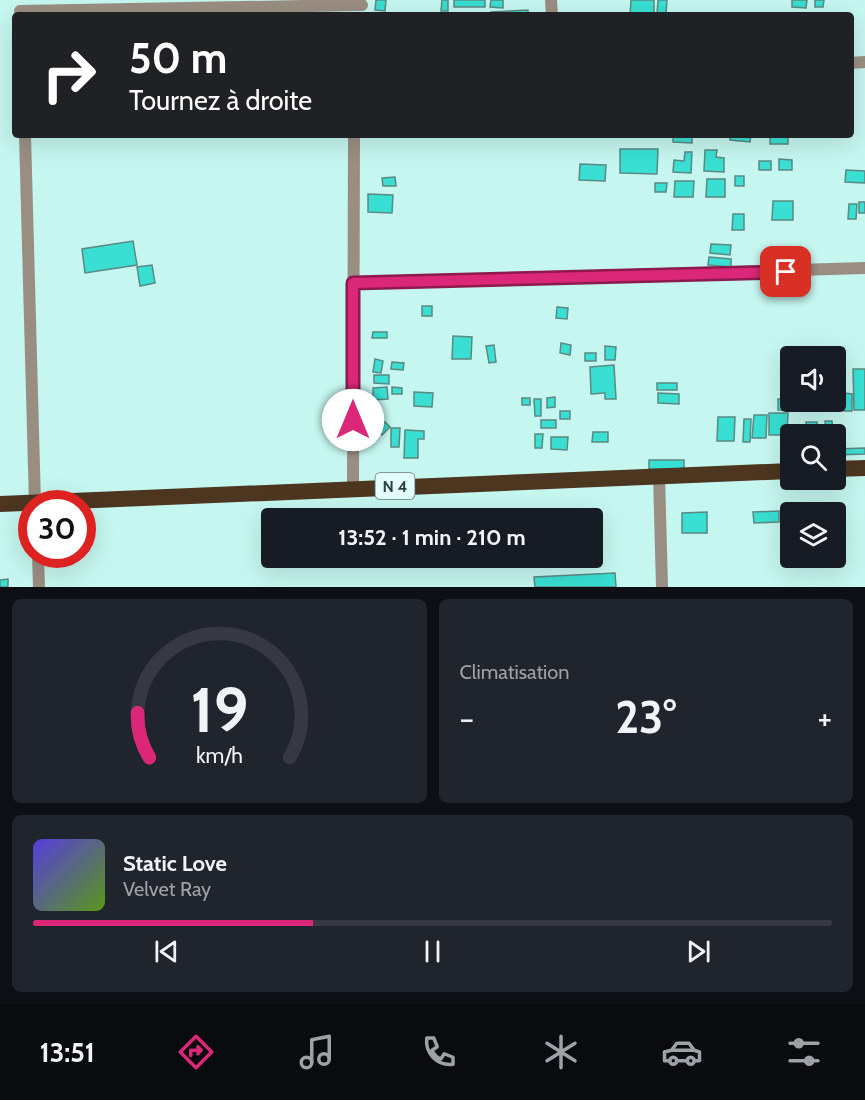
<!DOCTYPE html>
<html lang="fr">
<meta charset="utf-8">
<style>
body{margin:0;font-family:Cabin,sans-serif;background:#20242c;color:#f1f3f6;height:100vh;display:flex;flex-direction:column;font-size:22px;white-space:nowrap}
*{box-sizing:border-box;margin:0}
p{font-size:20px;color:#9ea1a6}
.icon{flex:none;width:33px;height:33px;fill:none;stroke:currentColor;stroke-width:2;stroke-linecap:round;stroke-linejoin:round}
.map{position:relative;height:587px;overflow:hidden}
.panel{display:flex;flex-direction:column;gap:12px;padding:12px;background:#0d0f14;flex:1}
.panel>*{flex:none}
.top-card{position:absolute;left:12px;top:12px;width:842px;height:126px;border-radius:6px;box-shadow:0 6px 24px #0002;background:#202124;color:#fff;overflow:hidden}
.tools{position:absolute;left:780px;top:346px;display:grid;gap:12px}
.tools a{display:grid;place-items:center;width:66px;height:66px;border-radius:6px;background:#171b24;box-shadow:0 6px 24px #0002;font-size:30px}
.speed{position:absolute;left:18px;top:490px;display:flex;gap:12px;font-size:30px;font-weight:700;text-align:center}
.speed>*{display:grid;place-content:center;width:78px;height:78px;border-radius:50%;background:#171b24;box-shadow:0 6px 24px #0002;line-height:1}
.speed .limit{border:9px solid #d22;background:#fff;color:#111}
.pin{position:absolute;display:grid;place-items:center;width:51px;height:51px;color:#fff;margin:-26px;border-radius:12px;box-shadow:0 3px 9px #0006}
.me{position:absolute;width:66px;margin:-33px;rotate:0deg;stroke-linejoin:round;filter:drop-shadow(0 0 4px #0008)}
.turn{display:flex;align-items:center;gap:21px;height:126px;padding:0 18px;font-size:27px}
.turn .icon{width:78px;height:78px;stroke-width:2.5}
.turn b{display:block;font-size:42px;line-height:51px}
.big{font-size:45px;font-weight:700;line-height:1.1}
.panel .tile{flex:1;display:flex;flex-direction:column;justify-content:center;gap:9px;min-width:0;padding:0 21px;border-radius:9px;background:#20242c}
.panel .dial{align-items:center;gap:0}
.dial svg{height:156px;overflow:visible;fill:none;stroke:#363941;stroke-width:7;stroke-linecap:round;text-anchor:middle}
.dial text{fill:#f1f3f6;stroke:none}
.song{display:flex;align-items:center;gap:18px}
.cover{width:72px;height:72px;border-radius:9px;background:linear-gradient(135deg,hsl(250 70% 55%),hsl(90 70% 35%))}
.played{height:6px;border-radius:3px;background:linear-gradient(90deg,#db2777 35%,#363941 35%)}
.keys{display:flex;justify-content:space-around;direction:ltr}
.heat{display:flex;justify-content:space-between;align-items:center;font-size:33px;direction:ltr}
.panel .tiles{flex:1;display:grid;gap:12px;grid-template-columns:1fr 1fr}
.tile:last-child{grid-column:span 2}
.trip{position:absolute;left:261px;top:508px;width:342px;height:60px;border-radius:6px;background:#171b24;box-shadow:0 6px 24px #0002;font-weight:700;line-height:60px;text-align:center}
.tab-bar{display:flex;height:96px;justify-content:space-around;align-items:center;background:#090b0e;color:#9ea1a6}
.tab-bar .icon{width:42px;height:42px}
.tab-bar .selected{color:#db2777}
.tab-bar b{font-size:27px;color:#f1f3f6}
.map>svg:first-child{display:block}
.building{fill:#38dfd2;stroke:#5b8983;stroke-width:1.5}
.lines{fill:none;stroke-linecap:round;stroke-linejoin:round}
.minor{stroke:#9a8e82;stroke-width:12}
.trunk{stroke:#4c3620;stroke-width:16}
.route-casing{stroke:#8e194d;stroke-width:15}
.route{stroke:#db2777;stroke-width:10}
.labels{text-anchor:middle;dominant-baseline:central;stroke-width:6;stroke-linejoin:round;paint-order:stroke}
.shield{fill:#e2fffb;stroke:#637977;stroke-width:1.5}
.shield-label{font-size:16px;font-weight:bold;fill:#2d403e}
</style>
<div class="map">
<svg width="865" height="587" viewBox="0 0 865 587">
<rect width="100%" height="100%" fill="#c5f6ef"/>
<path class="building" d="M 376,0 L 386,0 L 385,11 L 375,10 Z
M 442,0 L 448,0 L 448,11 L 441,11 Z
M 454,0 L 485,0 L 485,7 L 454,7 Z
M 491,0 L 503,0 L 503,8 L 490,7 Z
M 631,0 L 654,0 L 654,15 L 630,15 Z
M 658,0 L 667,0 L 666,14 L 657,14 Z
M 792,0 L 807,0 L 806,8 L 792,7 Z
M 815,0 L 824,0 L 823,7 L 815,7 Z
M 528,10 L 528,15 L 491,15 L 491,12 Z
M 673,135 L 692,135 L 692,143 L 673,142 Z
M 730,135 L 751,135 L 750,142 L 730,140 Z
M 770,135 L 788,135 L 788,144 L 770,144 Z
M 620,149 L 658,149 L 657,174 L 620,173 Z
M 705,150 L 717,150 L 716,157 L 724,158 L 724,172 L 704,171 Z
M 685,152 L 692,152 L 691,173 L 673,172 L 674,160 L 684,161 Z
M 779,159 L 792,160 L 792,170 L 779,170 Z
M 759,161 L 771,161 L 771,170 L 759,170 Z
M 580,164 L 606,165 L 605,181 L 579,180 Z
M 846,170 L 865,171 L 865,183 L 845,182 Z
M 735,176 L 744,176 L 744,186 L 735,186 Z
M 395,177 L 396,186 L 383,186 L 382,178 Z
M 707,179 L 725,179 L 725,197 L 706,197 Z
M 675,181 L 694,181 L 693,197 L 674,197 Z
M 655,183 L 667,183 L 666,192 L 655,192 Z
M 368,194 L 393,195 L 392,213 L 368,212 Z
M 773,201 L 793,201 L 793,220 L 772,220 Z
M 859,202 L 865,202 L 865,213 L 859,213 Z
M 849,204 L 857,204 L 856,219 L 848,219 Z
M 733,214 L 744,214 L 744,230 L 732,230 Z
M 133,241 L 137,265 L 85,273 L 82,249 Z
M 711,244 L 731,245 L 730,255 L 710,253 Z
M 709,257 L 731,259 L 731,267 L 708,265 Z
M 152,265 L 155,283 L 140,286 L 137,267 Z
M 422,306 L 432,306 L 432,316 L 422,316 Z
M 557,307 L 568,308 L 567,319 L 556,318 Z
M 373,332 L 387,332 L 387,338 L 372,338 Z
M 453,336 L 472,337 L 471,359 L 452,359 Z
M 561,343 L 571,345 L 570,355 L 560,353 Z
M 494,345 L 496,362 L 489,363 L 486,346 Z
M 605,346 L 616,347 L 615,360 L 605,360 Z
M 585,353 L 596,353 L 596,361 L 585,361 Z
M 375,359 L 383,361 L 381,373 L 373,372 Z
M 392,362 L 404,363 L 403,370 L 391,369 Z
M 614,365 L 616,399 L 605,399 L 605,393 L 591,394 L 590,367 Z
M 853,369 L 865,369 L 865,410 L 854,410 Z
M 374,375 L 389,375 L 389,384 L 374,383 Z
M 657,383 L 677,383 L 677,390 L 657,390 Z
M 387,387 L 388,399 L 373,400 L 373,388 Z
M 392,387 L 402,388 L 402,394 L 392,394 Z
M 414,392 L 433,393 L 432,407 L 414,406 Z
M 658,393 L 679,394 L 679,404 L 658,403 Z
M 844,393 L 852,394 L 852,411 L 844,411 Z
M 555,397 L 555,407 L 547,408 L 547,398 Z
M 522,398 L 530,398 L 530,405 L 522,405 Z
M 534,399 L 541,399 L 541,416 L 535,416 Z
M 778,399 L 787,399 L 787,410 L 778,410 Z
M 560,411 L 570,411 L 570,419 L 560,419 Z
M 769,413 L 788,413 L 787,435 L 769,435 Z
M 754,415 L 767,415 L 766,438 L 752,438 Z
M 718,417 L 735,417 L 734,441 L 717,441 Z
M 382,419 L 390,427 L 382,435 L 374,427 Z
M 744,419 L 751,419 L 750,442 L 743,442 Z
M 541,420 L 556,420 L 556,428 L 541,428 Z
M 825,421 L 832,421 L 833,435 L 826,435 Z
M 806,422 L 817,422 L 818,435 L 807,435 Z
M 391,428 L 400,428 L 399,447 L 391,447 Z
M 405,430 L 424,431 L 424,439 L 418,439 L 418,458 L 404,458 Z
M 593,432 L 608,432 L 608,442 L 592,442 Z
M 535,434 L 543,434 L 542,448 L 535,448 Z
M 551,437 L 568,437 L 567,450 L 551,449 Z
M 865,448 L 865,454 L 837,455 L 836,449 Z
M 649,460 L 684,460 L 684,469 L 649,469 Z
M 779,511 L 779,522 L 754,523 L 753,512 Z
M 707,512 L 707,533 L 682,533 L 682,513 Z
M 615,573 L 616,587 L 535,587 L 534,577 Z
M 8,579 L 8,587 L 0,587 L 0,580 Z"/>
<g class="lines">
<path class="minor" d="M 551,0 L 552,15
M 20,11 L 362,5
M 850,63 L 865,62
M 25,135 L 35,504
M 353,283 L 865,268
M 659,475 L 662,587
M 353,488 L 354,135
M 38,555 L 39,587"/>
<path class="trunk" d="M 836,469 L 865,468
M 0,504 L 790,471"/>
</g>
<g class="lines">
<defs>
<path id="route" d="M 353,420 L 353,283 L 786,272"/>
</defs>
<use href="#route" class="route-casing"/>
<use href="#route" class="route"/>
</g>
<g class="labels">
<rect class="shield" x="375.5" y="473" width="39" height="26" rx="4.5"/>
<g class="shield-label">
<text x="395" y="486">N 4</text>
</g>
</g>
</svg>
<div class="tools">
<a><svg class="icon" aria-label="sound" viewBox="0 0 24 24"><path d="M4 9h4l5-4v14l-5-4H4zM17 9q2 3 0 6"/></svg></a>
<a><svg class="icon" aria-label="search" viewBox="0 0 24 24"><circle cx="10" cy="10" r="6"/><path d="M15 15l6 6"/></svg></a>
<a><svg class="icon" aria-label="layers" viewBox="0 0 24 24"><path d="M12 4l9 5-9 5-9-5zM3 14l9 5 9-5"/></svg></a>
</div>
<div class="speed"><div class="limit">30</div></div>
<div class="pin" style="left:786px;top:272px;background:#d93025"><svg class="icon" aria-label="arrive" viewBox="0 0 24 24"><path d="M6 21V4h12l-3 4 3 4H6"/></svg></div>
<svg class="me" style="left:353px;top:420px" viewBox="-20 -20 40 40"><circle r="19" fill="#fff"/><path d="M0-13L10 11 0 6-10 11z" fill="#db2777"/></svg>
<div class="trip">13:52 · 1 min · 210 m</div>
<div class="top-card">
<div class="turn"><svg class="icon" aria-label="right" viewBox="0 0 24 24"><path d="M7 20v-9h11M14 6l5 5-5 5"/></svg><div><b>50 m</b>Tournez à droite</div></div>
</div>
</div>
<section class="panel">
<div class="tiles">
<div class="tile dial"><svg viewBox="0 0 100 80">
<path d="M14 69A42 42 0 1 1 86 69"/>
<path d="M14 69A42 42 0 0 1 8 46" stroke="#db2777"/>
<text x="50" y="56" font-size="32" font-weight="700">19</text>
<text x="50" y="72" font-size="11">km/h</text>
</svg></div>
<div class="tile"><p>Climatisation</p>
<div class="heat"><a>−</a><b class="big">23°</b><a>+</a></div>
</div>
<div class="tile">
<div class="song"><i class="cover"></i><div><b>Static Love</b><p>Velvet Ray</p></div></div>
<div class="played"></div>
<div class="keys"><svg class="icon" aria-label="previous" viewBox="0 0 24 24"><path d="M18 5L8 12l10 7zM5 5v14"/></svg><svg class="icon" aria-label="pause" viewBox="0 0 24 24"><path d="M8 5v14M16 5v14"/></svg><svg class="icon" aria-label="next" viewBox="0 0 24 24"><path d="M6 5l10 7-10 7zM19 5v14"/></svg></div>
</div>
</div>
</section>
<nav class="tab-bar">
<b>13:51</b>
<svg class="icon selected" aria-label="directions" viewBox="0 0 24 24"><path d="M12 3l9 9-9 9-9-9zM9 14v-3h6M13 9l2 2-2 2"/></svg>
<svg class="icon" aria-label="music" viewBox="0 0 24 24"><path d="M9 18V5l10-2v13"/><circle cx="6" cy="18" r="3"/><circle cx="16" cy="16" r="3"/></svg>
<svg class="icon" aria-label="phone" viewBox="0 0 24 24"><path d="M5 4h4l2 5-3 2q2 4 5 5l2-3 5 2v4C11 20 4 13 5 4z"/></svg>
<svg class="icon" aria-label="climate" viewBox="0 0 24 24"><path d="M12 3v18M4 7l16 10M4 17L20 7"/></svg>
<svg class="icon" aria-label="car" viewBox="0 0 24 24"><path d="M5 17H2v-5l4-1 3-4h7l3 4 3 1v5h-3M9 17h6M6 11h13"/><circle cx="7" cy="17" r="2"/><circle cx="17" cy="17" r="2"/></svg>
<svg class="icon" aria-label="filters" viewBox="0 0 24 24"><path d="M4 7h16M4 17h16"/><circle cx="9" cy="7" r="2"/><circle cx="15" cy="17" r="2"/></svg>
</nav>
